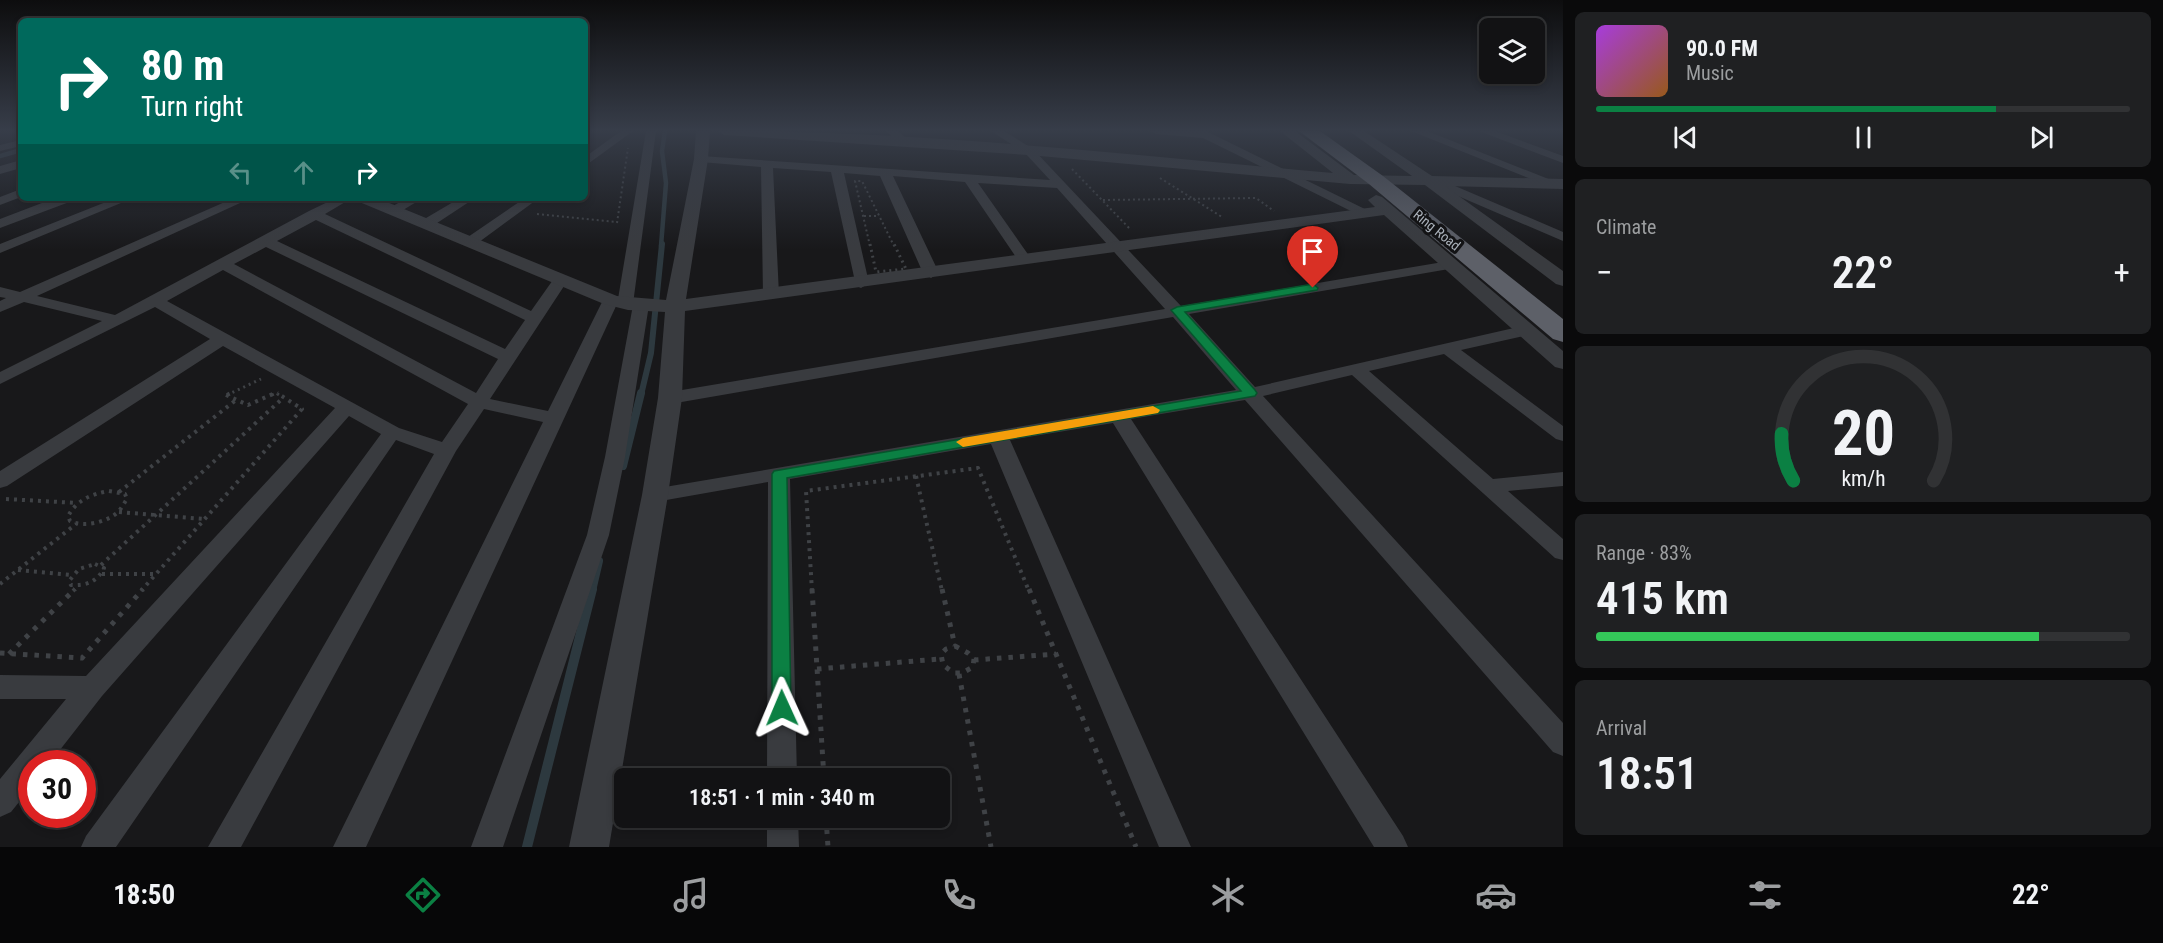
<!DOCTYPE html>
<meta charset="utf-8">
<style>
body{margin:0;font-family:"Roboto Condensed",sans-serif;background:#1f2022;color:#f1f3f6;height:100vh;display:flex;flex-direction:column;font-size:22px;white-space:nowrap}
*{box-sizing:border-box;margin:0}
p{font-size:20px;color:#9c9ea0}
.icon{flex:none;width:33px;height:33px;fill:none;stroke:currentColor;stroke-width:2;stroke-linecap:round;stroke-linejoin:round}
.map{position:relative;flex:1;overflow:hidden}
.drawer{display:flex;flex-direction:column;gap:12px;padding:12px;background:#0a0a0b;width:600px}
.drawer>*{flex:none}
.guide{position:absolute;left:18px;top:18px;width:570px;height:183px;border-radius:9px;box-shadow:0 3px 9px #0003,0 0 0 2px #313234;background:#00695c;color:#fff;overflow:hidden}
.controls{position:absolute;left:1479px;top:18px;display:grid;gap:12px}
.controls a{display:grid;place-items:center;width:66px;height:66px;border-radius:9px;background:#121214;box-shadow:0 3px 9px #0003,0 0 0 2px #313234;font-size:30px}
.speed{position:absolute;left:18px;top:750px;display:flex;gap:12px;font-size:30px;font-weight:700;text-align:center}
.speed>*{display:grid;place-content:center;width:78px;height:78px;border-radius:50%;background:#121214;box-shadow:0 3px 9px #0003,0 0 0 2px #313234;line-height:1}
.speed .limit{border:9px solid #d22;background:#fff;color:#111}
.pin{position:absolute;display:grid;place-items:center;width:51px;height:51px;color:#fff;margin:-62px -26px;border-radius:50% 50% 50% 0;rotate:-45deg;box-shadow:0 0 6px #0007}
.pin .icon{rotate:45deg}
.me{position:absolute;width:66px;margin:-33px;rotate:359deg;stroke-linejoin:round;filter:drop-shadow(0 0 4px #0008)}
.turn{display:flex;align-items:center;gap:21px;height:126px;padding:0 24px;font-size:27px}
.turn .icon{width:78px;height:78px;stroke-width:2.5}
.turn b{display:block;font-size:42px;line-height:51px}
.lanes{display:flex;align-items:center;height:57px;padding:0 24px;background:#0003;justify-content:center;gap:30px;direction:ltr}
.lanes .off{opacity:.35}
.big{font-size:45px;font-weight:600;line-height:1.1}
.drawer .tile{flex:1;display:flex;flex-direction:column;justify-content:center;gap:9px;min-width:0;padding:0 21px;border-radius:9px;background:#1f2022}
.drawer .dial{align-items:center;gap:0}
.dial svg{height:156px;overflow:visible;fill:none;stroke:#313234;stroke-width:7;stroke-linecap:round;text-anchor:middle}
.dial text{fill:#f1f3f6;stroke:none}
.song{display:flex;align-items:center;gap:18px}
.cover{width:72px;height:72px;border-radius:9px;background:linear-gradient(135deg,hsl(280 70% 55%),hsl(30 70% 35%))}
.played{height:6px;border-radius:3px;background:linear-gradient(90deg,#0b8043 75%,#313234 75%)}
.keys{display:flex;justify-content:space-around;direction:ltr}
.heat{display:flex;justify-content:space-between;align-items:center;font-size:33px;direction:ltr}
.charge{height:9px;border-radius:4px;background:linear-gradient(90deg,#34c759 83%,#313234 0)}
.trip{position:absolute;left:614px;top:768px;width:336px;height:60px;border-radius:9px;background:#121214;box-shadow:0 3px 9px #0003,0 0 0 2px #313234;font-weight:600;line-height:60px;text-align:center}
.tabs{display:flex;height:96px;justify-content:space-around;align-items:center;background:#070708;color:#9c9ea0}
.tabs .icon{width:42px;height:42px}
.tabs .selected{color:#0b8043}
.tabs b{font-size:27px;color:#f1f3f6}
main{display:flex;flex:1;min-height:0}
.map>svg:first-child{display:block}
.lines{fill:none;stroke-linecap:round;stroke-linejoin:round}
.stream-far3{stroke:#2d393f;stroke-width:4.5}
.stream-far2{stroke:#2d393f;stroke-width:6}
.stream-far1{stroke:#2d393f;stroke-width:8}
.stream{stroke:#2d393f;stroke-width:10}
.path-far3{stroke:#3f4246;stroke-width:2;stroke-dasharray:2 3;stroke-linecap:butt}
.path-far2{stroke:#3f4246;stroke-width:3;stroke-dasharray:2 4;stroke-linecap:butt}
.path-far1{stroke:#3f4246;stroke-width:4;stroke-dasharray:3 5;stroke-linecap:butt}
.path{stroke:#3f4246;stroke-width:5;stroke-dasharray:4.5 7;stroke-linecap:butt}
.minor{fill:#393b3f;fill-rule:evenodd}
.tertiary{fill:#393b3f;fill-rule:evenodd}
.trunk{fill:#5d6068;fill-rule:evenodd}
.route{fill:#0b8043;stroke:#07532c;stroke-width:1.5}
.slow{fill:#f59e0b}
.labels{text-anchor:middle;dominant-baseline:central;stroke-width:6;stroke-linejoin:round;paint-order:stroke}
.far-street-label{font-size:14px;fill:#aab1ba;stroke:#131315}
</style>
<main>
<div class="map">
<svg width="1563" height="847" viewBox="0 0 1563 847">
<rect width="100%" height="100%" fill="#18181a"/>
<g class="lines">
<path class="stream-far3" d="M 0,156 L 21,150
M 661,246 L 666,183 L 662,151 L 665,131"/>
<path class="stream-far2" d="M 641,395 L 651,353 L 662,244"/>
<path class="stream-far1" d="M 623,466 L 641,393
M 592,591 L 599,561"/>
<path class="stream" d="M 527,847 L 592,589"/>
<path class="path-far3" d="M 1072,169 L 1131,230
M 1160,178 L 1222,217
M 1103,200 L 1256,198 L 1274,211
M 537,214 L 617,222
M 864,216 L 879,216
M 617,223 L 628,148
M 870,246 L 855,181 L 862,181 L 894,246"/>
<path class="path-far2" d="M 870,244 L 876,272 L 906,269 L 894,244
M 227,395 L 261,379
M 272,395 L 276,393 L 279,395"/>
<path class="path-far1" d="M 226,395 L 248,405 L 275,393
M 227,395 L 231,393
M 916,476 L 942,591
M 109,491 L 125,494 L 127,499 C 124,503 122,508 118,512 C 107,522 84,528 70,521 L 68,516 C 77,500 91,494 109,491 Z
M 119,492 L 236,400
M 6,499 L 77,503
M 119,512 L 204,519
M 95,564 L 104,568 C 97,582 86,586 71,585 L 69,581 L 79,569 Z
M 101,565 L 283,398
M 18,570 L 71,575
M 102,574 L 155,574
M 0,584 L 76,524
M 73,591 L 78,586
M 141,591 L 302,409 L 277,393
M 812,591 L 806,491 L 978,468 L 1029,591"/>
<path class="path" d="M 812,589 L 824,778
M 942,589 L 955,646
M 1029,589 L 1136,847
M 955,646 L 968,653 L 974,659 L 973,667 L 962,673 L 954,673 L 943,665 L 941,654 L 946,649 Z
M 0,653 L 82,658 L 143,589
M 9,654 L 75,589
M 974,660 L 1056,654
M 817,669 L 940,659
M 959,674 L 991,847
M 826,818 L 828,847"/>
<path class="minor" d="M 585,131 L 591,131 L 585,135 Z
M 621,131 L 633,131 L 585,166 L 585,157 Z
M 646,131 L 656,131 L 633,304 L 625,309 L 617,304 L 366,847 L 333,847 L 543,422 L 484,409 L 456,451 L 241,847 L 208,847 L 434,454 L 396,440 L 116,847 L 81,847 L 86,836 L 381,434 L 349,416 L 102,696 L 49,764 L 32,764 L 32,786 L 11,812 L 0,817 L 0,779 L 66,699 L 0,699 L 0,675 L 86,676 L 335,408 L 223,346 L 7,486 L 0,488 L 0,471 L 210,339 L 155,307 L 0,384 L 0,372 L 102,321 L 24,302 L 0,312 L 0,301 L 6,298 L 0,297 L 0,287 L 20,292 L 234,198 L 251,198 L 37,296 L 115,315 L 309,211 L 336,198 L 352,198 L 325,214 L 531,311 L 555,277 L 565,277 L 568,280 L 490,399 L 548,411 L 603,300 L 611,295 L 618,299 ZM 316,220 L 525,320 L 505,349 L 277,241 ZM 266,247 L 498,359 L 476,393 L 234,264 ZM 223,270 L 468,404 L 442,442 L 399,428 L 167,301 Z
M 886,131 L 898,131 L 910,142 L 908,144 L 900,144 Z
M 991,131 L 1004,131 L 1033,149 L 1181,306 L 1449,261 L 1456,265 L 1449,269 L 1189,314 L 1255,387 L 1527,325 L 1533,326 L 1535,330 L 1533,334 L 1461,350 L 1563,426 L 1563,441 L 1556,439 L 1444,354 L 1369,371 L 1493,479 L 1563,472 L 1563,486 L 1508,491 L 1563,539 L 1563,560 L 1555,558 L 1352,375 L 1263,396 L 1563,723 L 1563,756 L 1553,752 L 1245,400 L 1131,419 L 1403,836 L 1408,847 L 1374,847 L 1113,423 L 1010,440 L 1191,847 L 1159,847 L 991,444 L 790,479 L 797,778 L 767,778 L 768,482 L 655,502 L 647,500 L 644,495 L 647,490 L 1236,390 L 1173,317 L 670,404 L 663,402 L 661,398 L 663,394 L 670,392 L 1165,309 L 1057,188 L 978,183 L 1032,260 L 1025,264 L 1020,263 L 965,182 L 893,176 L 939,273 L 931,278 L 923,273 L 880,176 L 844,173 L 869,283 L 861,288 L 856,286 L 831,172 L 773,168 L 779,295 L 777,298 L 765,298 L 763,295 L 761,167 L 701,162 L 695,159 L 701,156 L 1050,180 L 1025,153 Z
M 1151,131 L 1206,131 L 1373,213 L 1371,216 L 1361,216 L 1203,138 L 1156,134 Z
M 1411,131 L 1427,131 L 1561,184 L 1559,187 L 1551,187 Z
M 1479,131 L 1495,131 L 1563,156 L 1563,163 Z
M 21,140 L 21,146 L 0,151 L 0,145 Z
M 21,160 L 21,168 L 0,174 L 0,166 Z
M 1434,177 L 1563,232 L 1563,241 L 1430,184 L 1430,178 Z
M 21,189 L 21,197 L 0,205 L 0,197 Z
M 55,198 L 73,198 L 72,201 L 0,228 L 0,219 Z
M 116,198 L 133,198 L 0,253 L 0,244 Z
M 407,198 L 423,198 L 398,213 L 393,214 L 386,210 Z
M 460,198 L 475,198 L 431,227 L 421,227 L 419,224 L 421,221 Z
M 525,198 L 539,198 L 475,245 L 465,245 L 463,242 L 465,239 Z
M 641,300 L 649,305 L 625,457 L 609,535 L 503,847 L 471,847 L 587,535 L 605,457 L 633,305 Z
M 767,818 L 798,818 L 799,847 L 767,847 Z"/>
<path class="tertiary" d="M 696,131 L 710,131 L 708,159 L 686,299 L 1375,207 L 1368,200 L 1376,195 L 1382,197 L 1394,207 L 1563,351 L 1563,369 L 1555,367 L 1384,215 L 685,311 L 682,398 L 668,495 L 609,847 L 569,847 L 642,495 L 658,398 L 665,312 L 628,310 L 604,304 L 357,201 L 355,198 L 377,198 L 617,296 L 666,300 L 694,159 Z
M 718,131 C 923,131 1129,155 1333,173 L 1280,131 L 1295,131 L 1354,175 L 1412,176 L 1349,131 L 1364,131 L 1432,176 L 1563,179 L 1563,189 L 1445,186 L 1563,271 L 1563,286 L 1556,284 L 1425,185 L 1350,184 L 1029,155 L 724,135 Z"/>
<path class="trunk" d="M 1299,131 L 1320,131 L 1383,176 L 1563,319 L 1563,342 L 1553,339 L 1369,184 Z"/>
</g>
<linearGradient id="sky" x2="0" y2="1"><stop stop-color="#0d0d0e"/><stop offset="0.52" stop-color="#373d49"/><stop offset="1" stop-color="#373d49" stop-opacity="0"/></linearGradient>
<rect width="1563" height="250" fill="url(#sky)"/>
<path class="route" d="M 1313,284 L 1318,288 L 1317,290 L 1185,312 L 1255,390 L 1257,393 L 1255,396 L 787,478 L 791,708 L 789,714 L 782,717 L 775,714 L 772,708 L 772,474 L 774,471 L 1241,391 L 1171,310 L 1177,307 Z"/>
<path class="slow" d="M 1153,406 L 1160,410 L 1158,413 L 963,447 L 956,442 L 963,438 Z"/>
<g class="labels">
<g class="far-street-label">
<text transform="translate(1437 230) rotate(39)">Ring Road</text>
</g>
</g>
</svg>
<div class="controls">
<a><svg class="icon" aria-label="layers" viewBox="0 0 24 24"><path d="M12 4l9 5-9 5-9-5zM3 14l9 5 9-5"/></svg></a>
</div>
<div class="speed"><div class="limit">30</div></div>
<div class="pin" style="left:1313px;top:288px;background:#d93025"><svg class="icon" aria-label="arrive" viewBox="0 0 24 24"><path d="M6 21V4h12l-3 4 3 4H6"/></svg></div>
<svg class="me" style="left:782px;top:708px" viewBox="-20 -20 40 40"><path d="M0-17L14 15 0 8-14 15z" fill="#0b8043" stroke="#fff" stroke-width="4"/></svg>
<div class="trip">18:51 · 1 min · 340 m</div>
<div class="guide">
<div class="turn"><svg class="icon" aria-label="right" viewBox="0 0 24 24"><path d="M7 20v-9h11M14 6l5 5-5 5"/></svg><div><b>80 m</b>Turn right</div></div>
<div class="lanes"><svg class="icon off" aria-label="left" viewBox="0 0 24 24"><path d="M17 20v-9H6M10 6l-5 5 5 5"/></svg><svg class="icon off" aria-label="ahead" viewBox="0 0 24 24"><path d="M12 20V5M6 11l6-6 6 6"/></svg><svg class="icon" aria-label="right" viewBox="0 0 24 24"><path d="M7 20v-9h11M14 6l5 5-5 5"/></svg></div>
</div>
</div>
<section class="drawer">
<div class="tile">
<div class="song"><i class="cover"></i><div><b>90.0 FM</b><p>Music</p></div></div>
<div class="played"></div>
<div class="keys"><svg class="icon" aria-label="previous" viewBox="0 0 24 24"><path d="M18 5L8 12l10 7zM5 5v14"/></svg><svg class="icon" aria-label="pause" viewBox="0 0 24 24"><path d="M8 5v14M16 5v14"/></svg><svg class="icon" aria-label="next" viewBox="0 0 24 24"><path d="M6 5l10 7-10 7zM19 5v14"/></svg></div>
</div>
<div class="tile"><p>Climate</p>
<div class="heat"><a>−</a><b class="big">22°</b><a>+</a></div>
</div>
<div class="tile dial"><svg viewBox="0 0 100 80">
<path d="M14 69A42 42 0 1 1 86 69"/>
<path d="M14 69A42 42 0 0 1 8 45" stroke="#0b8043"/>
<text x="50" y="56" font-size="32" font-weight="700">20</text>
<text x="50" y="72" font-size="11">km/h</text>
</svg></div>
<div class="tile"><p>Range · 83%</p><b class="big">415 km</b><div class="charge"></div></div>
<div class="tile"><p>Arrival</p><b class="big">18:51</b></div>
</section>
</main>
<nav class="tabs">
<b>18:50</b>
<svg class="icon selected" aria-label="directions" viewBox="0 0 24 24"><path d="M12 3l9 9-9 9-9-9zM9 14v-3h6M13 9l2 2-2 2"/></svg>
<svg class="icon" aria-label="music" viewBox="0 0 24 24"><path d="M9 18V5l10-2v13"/><circle cx="6" cy="18" r="3"/><circle cx="16" cy="16" r="3"/></svg>
<svg class="icon" aria-label="phone" viewBox="0 0 24 24"><path d="M5 4h4l2 5-3 2q2 4 5 5l2-3 5 2v4C11 20 4 13 5 4z"/></svg>
<svg class="icon" aria-label="climate" viewBox="0 0 24 24"><path d="M12 3v18M4 7l16 10M4 17L20 7"/></svg>
<svg class="icon" aria-label="car" viewBox="0 0 24 24"><path d="M5 17H2v-5l4-1 3-4h7l3 4 3 1v5h-3M9 17h6M6 11h13"/><circle cx="7" cy="17" r="2"/><circle cx="17" cy="17" r="2"/></svg>
<svg class="icon" aria-label="filters" viewBox="0 0 24 24"><path d="M4 7h16M4 17h16"/><circle cx="9" cy="7" r="2"/><circle cx="15" cy="17" r="2"/></svg>
<b>22°</b>
</nav>
